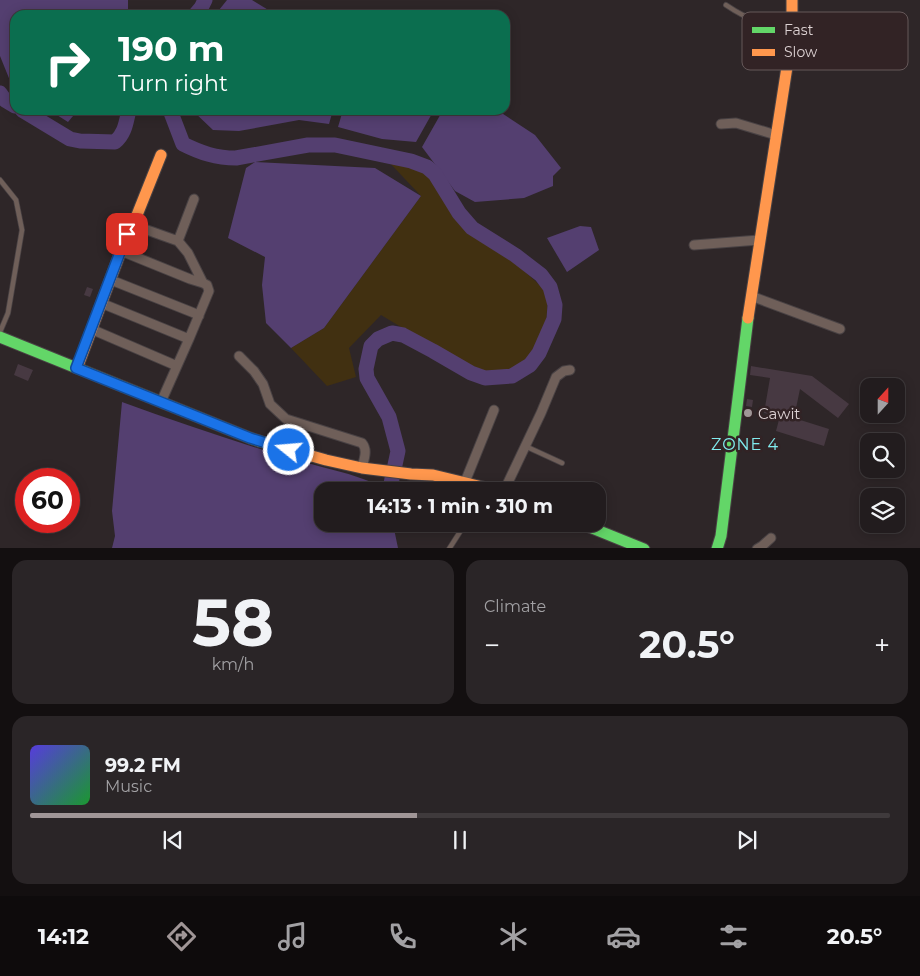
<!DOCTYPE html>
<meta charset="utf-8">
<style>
body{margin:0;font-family:Montserrat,sans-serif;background:#2a2527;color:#f1f3f6;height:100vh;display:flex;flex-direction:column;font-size:19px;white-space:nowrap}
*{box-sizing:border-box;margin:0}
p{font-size:16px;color:#a2a1a4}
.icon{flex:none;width:28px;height:28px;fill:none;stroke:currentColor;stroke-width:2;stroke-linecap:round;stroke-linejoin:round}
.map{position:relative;height:548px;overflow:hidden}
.side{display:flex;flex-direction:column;gap:12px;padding:12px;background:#130f10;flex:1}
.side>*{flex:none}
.guide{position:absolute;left:10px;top:10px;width:500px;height:105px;border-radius:15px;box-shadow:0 2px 12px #0003,0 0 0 1px #3f3a3c;background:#0b6e4f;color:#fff;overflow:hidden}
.needle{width:32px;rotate:21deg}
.buttons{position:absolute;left:860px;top:378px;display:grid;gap:10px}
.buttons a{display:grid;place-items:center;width:45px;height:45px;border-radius:10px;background:#221c1e;box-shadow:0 2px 12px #0003,0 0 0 1px #3f3a3c;font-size:25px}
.speed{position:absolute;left:15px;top:468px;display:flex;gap:10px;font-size:25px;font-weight:700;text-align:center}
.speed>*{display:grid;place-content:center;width:65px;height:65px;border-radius:50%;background:#221c1e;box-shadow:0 2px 12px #0003,0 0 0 1px #3f3a3c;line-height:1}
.speed .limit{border:8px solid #d22;background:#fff;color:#111}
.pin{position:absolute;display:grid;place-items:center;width:42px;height:42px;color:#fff;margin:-21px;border-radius:10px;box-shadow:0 2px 8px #0006}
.me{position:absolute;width:55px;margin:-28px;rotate:287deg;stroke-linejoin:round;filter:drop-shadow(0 0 4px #0008)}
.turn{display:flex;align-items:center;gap:18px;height:105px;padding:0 25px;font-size:22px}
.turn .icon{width:65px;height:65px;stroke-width:2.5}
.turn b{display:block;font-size:35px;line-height:42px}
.big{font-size:38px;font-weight:700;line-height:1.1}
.side .tile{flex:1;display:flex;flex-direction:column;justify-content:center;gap:8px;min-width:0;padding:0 18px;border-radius:15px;background:#2a2527}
.side .dial{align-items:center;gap:0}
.dial b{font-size:65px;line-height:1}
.song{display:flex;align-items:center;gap:15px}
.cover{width:60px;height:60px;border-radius:8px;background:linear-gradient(135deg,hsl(250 70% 55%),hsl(130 70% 35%))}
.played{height:5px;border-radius:2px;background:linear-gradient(90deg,#a09697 45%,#3f3a3c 45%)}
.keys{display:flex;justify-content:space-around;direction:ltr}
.heat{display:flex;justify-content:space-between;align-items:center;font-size:28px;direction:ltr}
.side .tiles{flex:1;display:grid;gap:12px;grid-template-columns:1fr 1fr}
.tile:last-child{grid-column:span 2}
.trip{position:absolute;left:314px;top:482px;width:292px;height:50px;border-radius:15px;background:#221c1e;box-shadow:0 2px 12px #0003,0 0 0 1px #3f3a3c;font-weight:700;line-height:50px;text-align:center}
.tab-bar{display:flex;height:80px;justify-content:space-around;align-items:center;background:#0e0b0c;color:#a2a1a4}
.tab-bar .icon{width:35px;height:35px}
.tab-bar .active{color:#a09697}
.tab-bar b{font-size:22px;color:#f1f3f6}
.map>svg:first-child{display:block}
.green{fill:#413011}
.water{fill:#543f70}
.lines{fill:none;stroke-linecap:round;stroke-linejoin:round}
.river{stroke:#543f70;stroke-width:15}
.building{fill:#473942}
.lane-casing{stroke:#494244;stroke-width:6}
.street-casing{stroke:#494244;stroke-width:11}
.fast-casing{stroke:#494244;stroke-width:13}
.slow-casing{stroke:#494244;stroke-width:13}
.lane{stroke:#6f5f59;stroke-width:4.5}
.street{stroke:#6f5f59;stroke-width:9}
.fast{stroke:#63d668;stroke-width:11}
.slow{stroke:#ff974d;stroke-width:11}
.route-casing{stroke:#114b97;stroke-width:12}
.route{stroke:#1a73e8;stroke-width:9}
.poi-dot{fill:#a09697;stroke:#322325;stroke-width:2}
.labels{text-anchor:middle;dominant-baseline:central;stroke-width:5;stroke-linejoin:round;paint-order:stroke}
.poi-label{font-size:15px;fill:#ddd2d3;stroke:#322325;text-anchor:start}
.neighbourhood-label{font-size:16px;letter-spacing:1px;fill:#80ecef;stroke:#322325}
.key{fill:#322325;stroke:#655859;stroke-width:1}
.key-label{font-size:14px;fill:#ddd2d3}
</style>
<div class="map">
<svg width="920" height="549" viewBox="0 0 920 549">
<rect width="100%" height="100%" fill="#2e2628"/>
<path class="green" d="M 387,160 L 414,165 L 429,177 L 467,230 L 520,267 L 548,293 L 546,327 L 525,364 L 493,374 L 461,363 L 381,315 L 349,348 L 356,377 L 327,386 L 291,348 L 324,328 L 421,196 Z"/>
<path class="water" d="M 0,0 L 128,0 L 128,15 L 15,15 L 15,93 L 0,56 Z
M 227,0 L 252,0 L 270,11 L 283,15 L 215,15 Z
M 49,110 L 78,110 L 68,122 Z
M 192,110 L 333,110 L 329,124 L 299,120 L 239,131 L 213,130 Z
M 343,110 L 434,110 L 416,142 L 382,139 L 338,127 Z
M 443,110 L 497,110 L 535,135 L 561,168 L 553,176 L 553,186 L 524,198 L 475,202 L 455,191 L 422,147 Z
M 255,162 L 375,168 L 421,196 L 324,328 L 291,348 L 266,323 L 262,285 L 265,257 L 228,238 L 246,168 Z
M 580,226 L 591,227 L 599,250 L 567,272 L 547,238 Z
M 122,402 C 194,428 267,453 341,472 C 361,477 380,487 400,489 L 400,491 L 322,491 L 322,524 L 393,524 L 398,548 L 112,548 L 115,536 L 112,511 Z"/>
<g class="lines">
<path class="river" d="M 195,15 L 201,8 L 205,0
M 0,93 L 5,100 L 15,106
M 22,110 L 70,139 L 80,141 L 115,142 C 125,134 126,122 129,110
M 170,110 L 183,144 C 201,153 216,158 236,158 L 308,145 L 335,145 L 411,161 L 427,167 L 435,174 L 459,213 L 472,228 L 515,255 L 541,275 L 550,287 L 555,305 L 554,319 L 539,353 L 530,365 L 512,376 L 485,378 L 471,373 L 433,351 L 403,335 L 392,333 L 378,339 L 371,346 L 366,369 L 367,378 L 389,417 L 398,451 L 390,488"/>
</g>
<path class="building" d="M 87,287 L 93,289 L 90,297 L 84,295 Z
M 18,364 L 33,370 L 28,381 L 14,375 Z
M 751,366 L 812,376 L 849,404 L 838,418 L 800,389 L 794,418 L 829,429 L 824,446 L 776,431 L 780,416 L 764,413 L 770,378 L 750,375 Z
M 747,399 L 753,400 L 752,407 L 746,406 Z"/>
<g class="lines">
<defs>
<path id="lane" d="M 726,5 C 751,22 760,23 790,22
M 0,180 L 16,200 L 22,230 L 8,313 L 0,332
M 525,446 L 562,463
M 449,549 L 465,524"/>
<path id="street" d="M 721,124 L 736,123 L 776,135
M 133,225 L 178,241
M 694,245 L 759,240
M 121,251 L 190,279 L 203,283
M 111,280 L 194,313 L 199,316
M 751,296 L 840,329
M 101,303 L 189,339
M 91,329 L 177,366
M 239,356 L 254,371 L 263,384 L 270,404 L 286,419 L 362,443 C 368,450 364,459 362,468
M 161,402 L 189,339 L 209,291 L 207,285 L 203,283 L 188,253 L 178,241 L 194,199
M 465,482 L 494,410
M 504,491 L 541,413 L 556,377 L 564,371 L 570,370
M 757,549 L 762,546 L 771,538"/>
<path id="fast" d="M 0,337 L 250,438 L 259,441
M 582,524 L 644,549
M 717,549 L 721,536 L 748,318"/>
<path id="slow" d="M 748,318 L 787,67 L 792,21 L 792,0
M 77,368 L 127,235 L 133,225 L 161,155
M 259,441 L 326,460 L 362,468 L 411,474 L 433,475 L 499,491"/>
</defs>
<use href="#lane" class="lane-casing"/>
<use href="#street" class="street-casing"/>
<use href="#fast" class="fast-casing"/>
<use href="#slow" class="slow-casing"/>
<use href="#lane" class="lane"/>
<use href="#street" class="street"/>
<use href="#fast" class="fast"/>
<use href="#slow" class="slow"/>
</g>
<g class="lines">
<defs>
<path id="route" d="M 127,234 L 76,368 L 250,438 L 289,450"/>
</defs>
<use href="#route" class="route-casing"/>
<use href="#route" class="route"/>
</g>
<circle class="poi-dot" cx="748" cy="413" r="5"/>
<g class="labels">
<g class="poi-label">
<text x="758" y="413">Cawit</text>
</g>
<g class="neighbourhood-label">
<text x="745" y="444">ZONE 4</text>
</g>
</g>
<rect x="742" y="12" width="166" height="58" rx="8" class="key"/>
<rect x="752" y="27" width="23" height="6" fill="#63d668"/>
<rect x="752" y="49" width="23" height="7" fill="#ff974d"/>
<g class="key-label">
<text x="784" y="35">Fast</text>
<text x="784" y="57">Slow</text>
</g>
</svg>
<div class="buttons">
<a><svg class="needle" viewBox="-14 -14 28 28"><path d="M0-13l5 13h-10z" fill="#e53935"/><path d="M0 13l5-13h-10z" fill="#a2a1a4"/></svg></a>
<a><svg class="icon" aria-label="search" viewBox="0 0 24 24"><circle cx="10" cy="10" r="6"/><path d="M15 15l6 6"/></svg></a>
<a><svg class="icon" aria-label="layers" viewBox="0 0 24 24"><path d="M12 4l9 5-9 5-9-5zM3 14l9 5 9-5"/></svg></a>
</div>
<div class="speed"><div class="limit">60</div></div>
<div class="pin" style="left:127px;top:234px;background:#d93025"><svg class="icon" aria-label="arrive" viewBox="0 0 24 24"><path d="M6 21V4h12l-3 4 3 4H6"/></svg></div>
<svg class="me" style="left:289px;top:450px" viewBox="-20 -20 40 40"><circle r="17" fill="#1a73e8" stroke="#fff" stroke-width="3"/><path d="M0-11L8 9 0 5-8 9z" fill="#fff"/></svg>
<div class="trip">14:13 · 1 min · 310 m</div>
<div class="guide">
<div class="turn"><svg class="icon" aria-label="right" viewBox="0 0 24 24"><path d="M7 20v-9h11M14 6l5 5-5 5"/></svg><div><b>190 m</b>Turn right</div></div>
</div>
</div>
<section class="side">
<div class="tiles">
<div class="tile dial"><b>58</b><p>km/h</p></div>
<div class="tile"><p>Climate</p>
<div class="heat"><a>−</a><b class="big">20.5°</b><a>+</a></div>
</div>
<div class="tile">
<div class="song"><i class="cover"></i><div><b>99.2 FM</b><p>Music</p></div></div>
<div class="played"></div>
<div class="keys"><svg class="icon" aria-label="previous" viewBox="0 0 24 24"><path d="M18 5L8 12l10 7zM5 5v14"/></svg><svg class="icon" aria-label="pause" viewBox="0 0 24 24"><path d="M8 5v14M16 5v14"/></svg><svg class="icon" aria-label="next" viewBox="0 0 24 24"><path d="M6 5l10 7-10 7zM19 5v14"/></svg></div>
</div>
</div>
</section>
<nav class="tab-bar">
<b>14:12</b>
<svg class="icon active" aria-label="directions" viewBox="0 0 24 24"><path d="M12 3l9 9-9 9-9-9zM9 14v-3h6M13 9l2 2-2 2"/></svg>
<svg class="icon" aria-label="music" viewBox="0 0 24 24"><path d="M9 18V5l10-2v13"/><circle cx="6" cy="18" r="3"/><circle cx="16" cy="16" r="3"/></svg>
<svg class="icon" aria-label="phone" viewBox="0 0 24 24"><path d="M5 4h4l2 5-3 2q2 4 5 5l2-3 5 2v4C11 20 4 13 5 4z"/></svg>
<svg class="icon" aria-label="climate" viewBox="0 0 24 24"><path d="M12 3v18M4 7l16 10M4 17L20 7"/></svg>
<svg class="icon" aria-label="car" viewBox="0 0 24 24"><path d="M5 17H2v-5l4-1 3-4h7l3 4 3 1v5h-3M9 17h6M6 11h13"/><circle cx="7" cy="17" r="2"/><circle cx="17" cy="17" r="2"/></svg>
<svg class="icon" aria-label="filters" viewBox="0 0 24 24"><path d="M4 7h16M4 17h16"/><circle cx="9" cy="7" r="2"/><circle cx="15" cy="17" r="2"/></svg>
<b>20.5°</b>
</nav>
